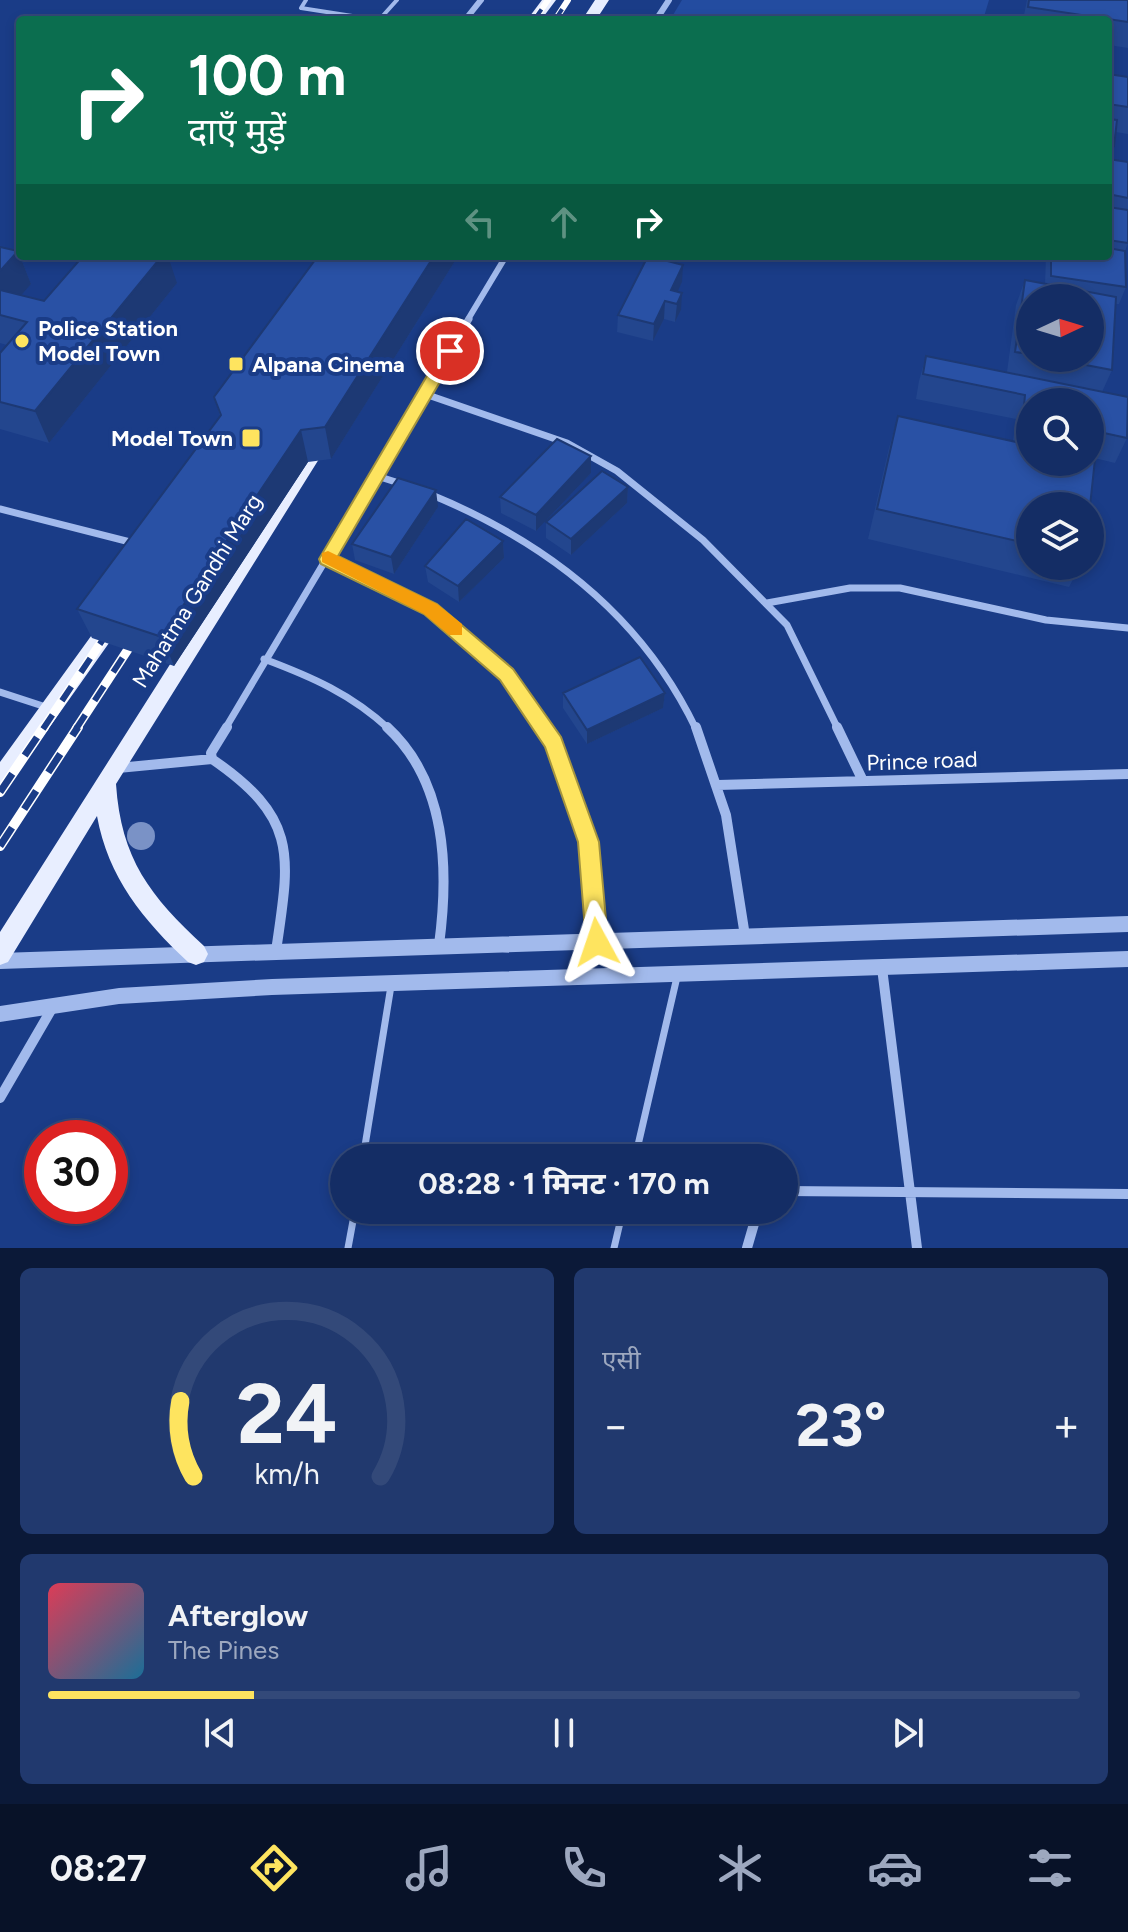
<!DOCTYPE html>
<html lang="hi">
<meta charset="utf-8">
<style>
body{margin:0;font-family:Figtree,"Noto Sans Devanagari",sans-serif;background:#21396e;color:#f1f3f6;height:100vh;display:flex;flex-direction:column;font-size:30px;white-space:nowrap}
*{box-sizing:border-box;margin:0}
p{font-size:26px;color:#9da8bf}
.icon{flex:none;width:44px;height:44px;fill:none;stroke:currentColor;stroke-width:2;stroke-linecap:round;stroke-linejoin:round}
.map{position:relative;height:1248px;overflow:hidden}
.details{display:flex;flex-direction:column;gap:20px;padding:20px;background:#0b1938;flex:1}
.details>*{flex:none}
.guide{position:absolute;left:16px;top:16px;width:1096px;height:244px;border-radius:8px;box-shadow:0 4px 12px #0003,0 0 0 2px #334979;background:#0b6e4f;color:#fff;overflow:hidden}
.needle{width:52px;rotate:86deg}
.tools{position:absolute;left:1016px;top:284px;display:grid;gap:16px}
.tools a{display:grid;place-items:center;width:88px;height:88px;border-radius:50%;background:#142d65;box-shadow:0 4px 12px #0003,0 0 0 2px #334979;font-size:40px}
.speed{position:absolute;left:24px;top:1120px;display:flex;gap:16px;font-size:40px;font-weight:700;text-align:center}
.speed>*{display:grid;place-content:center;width:104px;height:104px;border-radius:50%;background:#142d65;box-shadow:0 4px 12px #0003,0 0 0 2px #334979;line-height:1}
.speed .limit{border:12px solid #d22;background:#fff;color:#111}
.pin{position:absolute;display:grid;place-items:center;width:68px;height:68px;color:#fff;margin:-34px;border:4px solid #fff;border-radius:50%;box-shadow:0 2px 8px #0007}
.me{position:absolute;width:88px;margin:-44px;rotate:355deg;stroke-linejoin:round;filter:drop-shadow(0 0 6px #0008)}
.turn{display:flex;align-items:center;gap:28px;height:168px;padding:0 40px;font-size:36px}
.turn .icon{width:104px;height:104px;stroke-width:2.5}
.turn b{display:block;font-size:56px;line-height:68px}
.lanes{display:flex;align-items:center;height:76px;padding:0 40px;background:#0003;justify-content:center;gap:40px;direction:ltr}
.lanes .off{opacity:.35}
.big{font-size:60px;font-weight:700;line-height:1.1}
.details .card{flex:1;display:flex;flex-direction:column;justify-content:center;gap:12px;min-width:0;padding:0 28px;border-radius:12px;background:#21396e}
.details .dial{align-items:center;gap:0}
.dial svg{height:208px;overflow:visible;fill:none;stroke:#334979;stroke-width:7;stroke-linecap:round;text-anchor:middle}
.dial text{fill:#f1f3f6;stroke:none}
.song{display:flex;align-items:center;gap:24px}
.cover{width:96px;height:96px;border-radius:12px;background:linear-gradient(135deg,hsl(350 70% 55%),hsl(200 70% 35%))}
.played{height:8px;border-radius:4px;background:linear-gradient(90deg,#fee45f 20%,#334979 20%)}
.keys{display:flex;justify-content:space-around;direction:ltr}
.heat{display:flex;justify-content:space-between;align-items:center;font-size:44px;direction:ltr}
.details .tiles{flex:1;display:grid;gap:20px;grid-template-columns:1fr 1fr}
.card:last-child{grid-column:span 2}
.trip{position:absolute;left:330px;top:1144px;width:468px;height:80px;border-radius:40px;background:#142d65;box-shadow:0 4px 12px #0003,0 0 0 2px #334979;font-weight:700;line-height:80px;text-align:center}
.menu{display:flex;height:128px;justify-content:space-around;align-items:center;background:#081228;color:#9da8bf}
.menu .icon{width:56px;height:56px}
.menu .selected{color:#fee45f}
.menu b{font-size:36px;color:#f1f3f6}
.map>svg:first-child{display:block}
.green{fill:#234ca0}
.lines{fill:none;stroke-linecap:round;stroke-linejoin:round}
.service-far1{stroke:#a2baec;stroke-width:4}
.service{stroke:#a2baec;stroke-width:7}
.minor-far2{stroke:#a2baec;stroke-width:6}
.minor-far1{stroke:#a2baec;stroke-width:7}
.minor{stroke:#a2baec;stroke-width:10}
.tertiary{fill:#a2baec;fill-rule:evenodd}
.primary{fill:#e8eeff;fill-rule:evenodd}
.rail-far2-casing{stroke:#fff;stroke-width:6}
.rail-far1-casing{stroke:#fff;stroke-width:9}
.rail-casing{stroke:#fff;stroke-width:10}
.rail-far2{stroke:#1a3c87;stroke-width:4;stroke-dasharray:13;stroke-linecap:butt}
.rail-far1{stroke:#1a3c87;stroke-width:6;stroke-dasharray:17;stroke-linecap:butt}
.rail{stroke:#1a3c87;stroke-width:7;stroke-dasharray:22;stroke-linecap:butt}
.tree{fill:#7a92c6}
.wall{fill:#23468e;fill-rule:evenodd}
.shaded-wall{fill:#1d3974}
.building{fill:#2951a5;stroke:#1d3974;stroke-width:2}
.route{fill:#fee45f;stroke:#a5943e;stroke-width:2}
.slow{fill:#f59e0b}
.poi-dot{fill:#fee45f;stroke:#1a3c87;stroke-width:3}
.labels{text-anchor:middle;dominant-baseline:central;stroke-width:8;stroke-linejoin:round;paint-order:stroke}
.poi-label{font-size:22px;font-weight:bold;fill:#fff;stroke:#1a3c87;text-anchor:start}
.street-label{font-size:22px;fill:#fff;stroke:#1a3c87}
</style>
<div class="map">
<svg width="1128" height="1248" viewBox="0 0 1128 1248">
<rect width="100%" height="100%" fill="#1a3c87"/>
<path class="green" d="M 682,0 L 989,0 L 983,20 L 670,20 Z"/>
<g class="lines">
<path class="service-far1" d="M 306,0 L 301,8 L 378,20
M 379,20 L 397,0"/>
<path class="service" d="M 363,1158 L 391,986
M 635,1158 L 677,977
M 348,1248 L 355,1210
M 614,1248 L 623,1210"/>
<path class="minor-far2" d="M 465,20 L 481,0
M 656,20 L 669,0
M 467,321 L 506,256"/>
<path class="minor-far1" d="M 425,394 L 567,443 L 617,471 L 703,540 L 787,625 L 838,729
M 377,476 L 402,484
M 427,493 C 543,540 641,614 696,729
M 0,509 L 134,543
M 327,559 L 431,609 L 507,675 L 544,729
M 767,603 L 850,588 L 900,588 L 1046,620 L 1128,628
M 264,659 C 312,677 351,694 389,729
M 0,692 L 49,708
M 225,729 L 469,319"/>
<path class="minor" d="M 227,727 L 211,753 L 212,759 C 299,819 290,855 276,951
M 387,727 C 447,782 449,870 439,945
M 543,727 L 554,743 L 589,842 L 597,942
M 696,727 L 726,815 L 745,936
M 837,727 L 863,781
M 118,768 L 212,759
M 718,785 L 1128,774
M 882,968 L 917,1248
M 0,1098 L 54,1005
M 784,1191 L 1128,1194
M 747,1248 L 758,1210"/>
<path class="tertiary" d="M 1128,916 L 1128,932 L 0,969 L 0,953 Z
M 1128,951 L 1128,967 L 272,995 L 119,1004 L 0,1022 L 0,1006 L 119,988 L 272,979 Z"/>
<path class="primary" d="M 542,0 L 556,0 L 541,20 L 527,20 Z
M 595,0 L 609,0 L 596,20 L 582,20 Z
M 323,432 L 332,438 L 329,443 L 116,784 C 121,859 150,896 204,946 L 208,954 L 204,962 L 196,965 L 188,962 C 143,920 108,877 97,816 L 8,962 L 0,965 L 0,932 L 317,433 Z
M 114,612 L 121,614 L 124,620 L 121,626 L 8,786 L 0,789 L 0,762 L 107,614 Z"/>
<defs>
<path id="rail-far2" d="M 534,20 L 548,0
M 555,20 L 568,0"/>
<path id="rail-far1" d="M 43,729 L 114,623
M 76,729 L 140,631"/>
<path id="rail" d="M 0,792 L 44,727
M 0,846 L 78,727"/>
</defs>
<use href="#rail-far2" class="rail-far2-casing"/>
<use href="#rail-far1" class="rail-far1-casing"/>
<use href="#rail" class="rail-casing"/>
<use href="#rail-far2" class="rail-far2"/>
<use href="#rail-far1" class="rail-far1"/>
<use href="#rail" class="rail"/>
</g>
<circle class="tree" cx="141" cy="836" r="14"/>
<path class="wall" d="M 1027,0 L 1128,0 L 1128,48 L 1109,45 L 1108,52 L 1108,20 L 1023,20 Z
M 1108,74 L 1128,77 L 1128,134 L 1116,132 L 1114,146 L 1109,159 L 1128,162 L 1128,243 L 1125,251 L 1126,287 L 1119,304 L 1116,304 L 1112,370 L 1102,392 L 1127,438 L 1115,463 L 1090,457 L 1090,402 L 1030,402 L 1030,566 L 1080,566 L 1069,587 L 868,539 L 889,448 L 898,416 L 1013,441 L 1016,419 L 916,399 L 919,381 L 926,356 L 1007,372 L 1016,305 L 1025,280 L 1045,284 L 1046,256 L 1108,256 ZM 1030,298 L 1090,358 L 1030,358 Z
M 0,247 L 18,251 L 31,284 L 21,295 L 44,301 L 177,283 L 49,443 L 0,429 L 0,353 L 7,345 L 0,343 Z
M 455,261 L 331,459 L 308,462 L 174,666 L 92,638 L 77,609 L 220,416 L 214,397 Z
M 682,282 L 677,291 L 681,310 L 675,322 L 664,319 L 653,341 L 617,332 L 618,315 Z
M 591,473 L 536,531 L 501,513 L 500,497 Z
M 628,487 L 627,503 L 571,555 L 546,538 L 546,522 Z
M 438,507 L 394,574 L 355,560 L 352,544 Z
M 503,541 L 504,558 L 459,602 L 428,582 L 425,566 Z
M 563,693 L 665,693 L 663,708 L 587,744 L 563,708 Z"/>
<path class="shaded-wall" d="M 18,251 L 31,284 L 3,316 L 0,315 L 0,271 Z
M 162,256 L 168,256 L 177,283 L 49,443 L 35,411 Z
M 434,256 L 454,256 L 455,261 L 331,459 L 325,427 Z
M 683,265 L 682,282 L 672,303 L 671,290 Z
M 682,293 L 681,310 L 675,322 L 677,304 Z
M 665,301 L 664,319 L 653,341 L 654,324 Z
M 301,430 L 308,462 L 174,666 L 162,637 Z
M 591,456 L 591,473 L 536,531 L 536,515 Z
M 628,487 L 627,503 L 571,555 L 571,539 Z
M 436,490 L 438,507 L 394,574 L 391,557 Z
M 503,541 L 504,558 L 459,602 L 458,586 Z
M 665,693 L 663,708 L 587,744 L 587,730 Z"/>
<path class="building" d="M 1029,0 L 1128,0 L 1128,22 L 1028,7 Z
M 1108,74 L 1128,77 L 1128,107 L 1108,104 Z
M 1108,119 L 1117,120 L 1114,146 L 1108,145 Z
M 1108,159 L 1128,162 L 1128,198 L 1108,194 Z
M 1108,207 L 1128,210 L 1128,243 L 1108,240 Z
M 0,247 L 18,251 L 0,271 Z
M 1108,248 L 1125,251 L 1126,287 L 1051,276 L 1051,256 L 1108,256 Z
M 83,256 L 162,256 L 35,411 L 0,402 L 0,353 L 27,322 L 0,315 L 0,290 L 44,301 Z
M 318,256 L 434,256 L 325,427 L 301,430 L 162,637 L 77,609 L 221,415 L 214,397 Z
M 648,256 L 683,265 L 671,290 L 682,293 L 677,304 L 665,301 L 654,324 L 618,315 Z
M 1025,280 L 1116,297 L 1112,370 L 1049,358 L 1090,358 L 1090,298 L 1030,298 L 1030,354 L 1015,352 Z
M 926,356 L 1128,397 L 1127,438 L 1090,430 L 1090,402 L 1030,402 L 1030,418 L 1023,416 L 1025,395 L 923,374 Z
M 898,416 L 1030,445 L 1030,462 L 1090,462 L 1090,458 L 1095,459 L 1090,506 L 1030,506 L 1030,544 L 877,509 Z
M 557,439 L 591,456 L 536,515 L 500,497 Z
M 602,471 L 628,487 L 571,539 L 546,522 Z
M 398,478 L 436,490 L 391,557 L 352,544 Z
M 466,519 L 503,541 L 458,586 L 425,566 Z
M 640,657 L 665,693 L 587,730 L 563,693 Z"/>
<path class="route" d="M 450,346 L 458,351 L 338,556 L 437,604 L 513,669 L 561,737 L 599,842 L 608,942 L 605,949 L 597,952 L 589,949 L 586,942 L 578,842 L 545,747 L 500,680 L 424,614 L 321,564 L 319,559 L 444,347 Z"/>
<path class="slow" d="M 328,551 L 437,604 L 462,624 L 462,635 L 449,635 L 424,614 L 322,562 L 322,553 Z"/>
<g class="poi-dot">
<circle cx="22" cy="341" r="8"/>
<rect x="228" y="356" width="16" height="16" rx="4"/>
<rect x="241" y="428" width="20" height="20" rx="4"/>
</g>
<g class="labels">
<g class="poi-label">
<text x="38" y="328">Police Station<tspan x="38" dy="25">Model Town</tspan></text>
<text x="252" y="364">Alpana Cinema</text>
<text x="233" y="438" text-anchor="end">Model Town</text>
</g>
<g class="street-label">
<text transform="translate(197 591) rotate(-58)">Mahatma Gandhi Marg</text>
<text transform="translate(922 761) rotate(-2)">Prince road</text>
</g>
</g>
</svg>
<div class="tools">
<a><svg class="needle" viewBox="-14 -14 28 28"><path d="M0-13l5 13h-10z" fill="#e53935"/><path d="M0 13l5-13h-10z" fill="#9da8bf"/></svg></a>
<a><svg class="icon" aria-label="search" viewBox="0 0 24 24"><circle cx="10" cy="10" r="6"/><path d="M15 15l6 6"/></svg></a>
<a><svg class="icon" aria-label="layers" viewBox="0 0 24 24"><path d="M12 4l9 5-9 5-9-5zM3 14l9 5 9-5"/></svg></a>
</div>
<div class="speed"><div class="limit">30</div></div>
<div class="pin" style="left:450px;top:351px;background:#d93025"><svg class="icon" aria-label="arrive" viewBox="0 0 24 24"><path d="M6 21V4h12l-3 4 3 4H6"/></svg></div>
<svg class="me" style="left:597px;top:942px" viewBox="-20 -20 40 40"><path d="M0-17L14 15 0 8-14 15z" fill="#fee45f" stroke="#fff" stroke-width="4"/></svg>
<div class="trip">08:28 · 1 मिनट · 170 m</div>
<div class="guide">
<div class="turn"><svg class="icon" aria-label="right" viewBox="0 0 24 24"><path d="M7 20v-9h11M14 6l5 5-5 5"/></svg><div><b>100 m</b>दाएँ मुड़ें</div></div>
<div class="lanes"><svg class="icon off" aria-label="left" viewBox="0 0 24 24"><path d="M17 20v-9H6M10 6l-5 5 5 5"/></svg><svg class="icon off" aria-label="ahead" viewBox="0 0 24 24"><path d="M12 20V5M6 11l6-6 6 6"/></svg><svg class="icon" aria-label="right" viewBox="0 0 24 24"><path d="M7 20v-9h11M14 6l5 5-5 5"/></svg></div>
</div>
</div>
<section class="details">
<div class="tiles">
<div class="card dial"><svg viewBox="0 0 100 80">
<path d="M14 69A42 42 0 1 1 86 69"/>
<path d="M14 69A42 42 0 0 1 9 40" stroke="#fee45f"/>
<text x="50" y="56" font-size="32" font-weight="700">24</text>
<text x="50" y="72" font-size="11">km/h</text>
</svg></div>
<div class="card"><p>एसी</p>
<div class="heat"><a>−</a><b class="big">23°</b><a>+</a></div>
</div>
<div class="card">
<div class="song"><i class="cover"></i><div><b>Afterglow</b><p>The Pines</p></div></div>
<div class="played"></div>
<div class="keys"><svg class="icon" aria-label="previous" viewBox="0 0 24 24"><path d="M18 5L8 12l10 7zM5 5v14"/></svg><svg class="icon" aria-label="pause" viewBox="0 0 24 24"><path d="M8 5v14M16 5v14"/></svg><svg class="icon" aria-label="next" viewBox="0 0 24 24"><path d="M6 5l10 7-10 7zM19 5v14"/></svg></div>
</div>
</div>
</section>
<nav class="menu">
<b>08:27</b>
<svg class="icon selected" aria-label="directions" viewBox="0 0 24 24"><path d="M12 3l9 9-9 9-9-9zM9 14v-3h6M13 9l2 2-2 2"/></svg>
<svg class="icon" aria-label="music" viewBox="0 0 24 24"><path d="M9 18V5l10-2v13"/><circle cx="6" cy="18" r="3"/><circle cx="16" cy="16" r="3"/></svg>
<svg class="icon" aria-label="phone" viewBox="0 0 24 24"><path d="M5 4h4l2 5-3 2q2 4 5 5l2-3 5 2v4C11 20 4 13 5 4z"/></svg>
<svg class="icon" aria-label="climate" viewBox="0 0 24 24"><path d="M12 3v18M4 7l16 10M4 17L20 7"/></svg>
<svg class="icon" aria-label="car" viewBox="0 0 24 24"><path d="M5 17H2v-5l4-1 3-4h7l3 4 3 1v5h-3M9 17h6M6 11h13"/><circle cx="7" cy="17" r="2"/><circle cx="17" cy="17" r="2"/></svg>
<svg class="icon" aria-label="filters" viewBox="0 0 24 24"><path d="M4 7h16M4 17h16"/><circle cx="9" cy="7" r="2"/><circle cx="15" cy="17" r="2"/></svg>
</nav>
